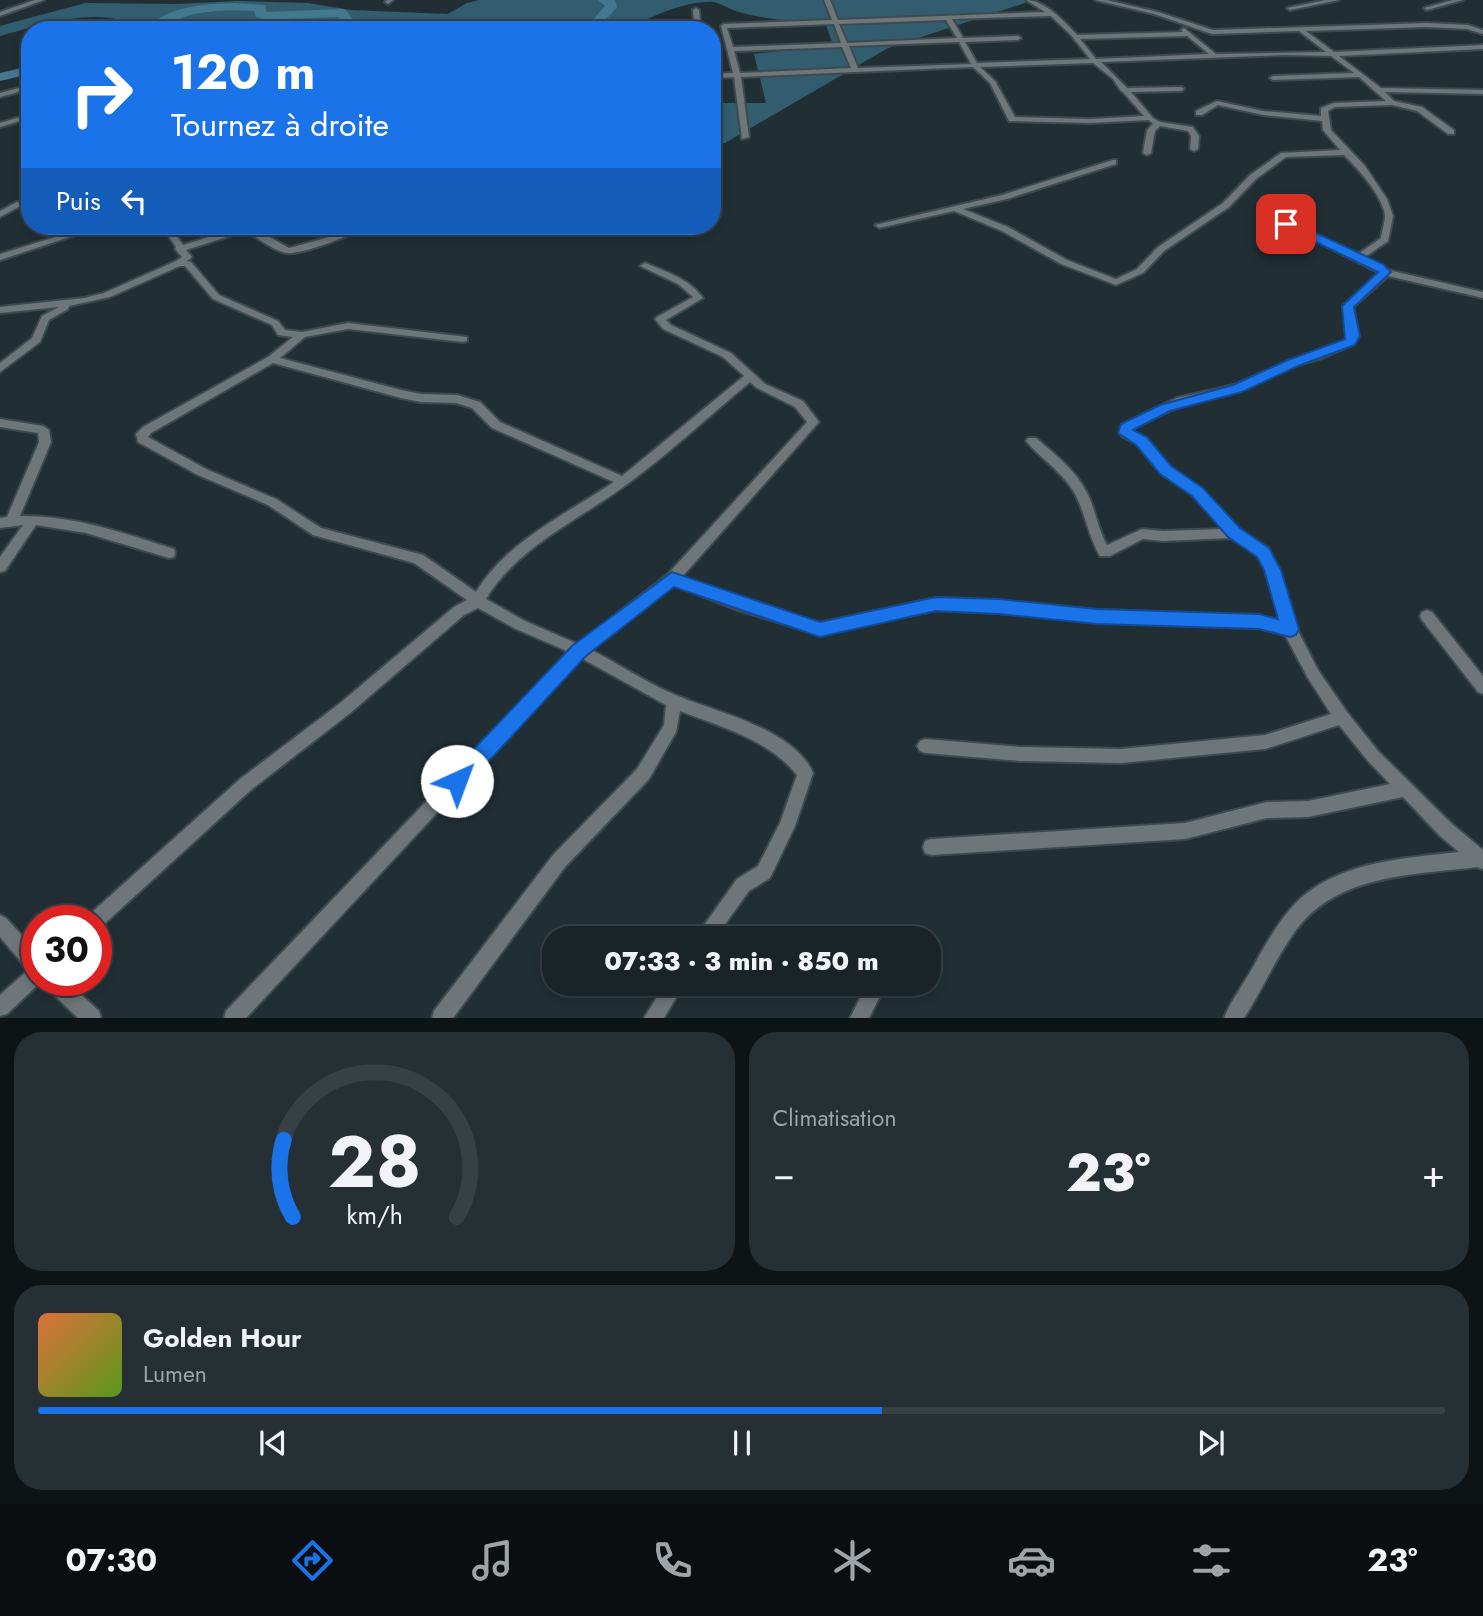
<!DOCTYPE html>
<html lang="fr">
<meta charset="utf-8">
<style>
body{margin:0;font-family:Jost,sans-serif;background:#262f34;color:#f1f3f6;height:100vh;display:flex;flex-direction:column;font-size:26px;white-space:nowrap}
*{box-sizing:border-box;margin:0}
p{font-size:23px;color:#9fa4a8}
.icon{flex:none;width:38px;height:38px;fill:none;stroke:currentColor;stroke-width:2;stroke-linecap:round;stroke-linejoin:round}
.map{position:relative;height:1018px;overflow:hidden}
.sheet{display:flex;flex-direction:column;gap:14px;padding:14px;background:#0e1316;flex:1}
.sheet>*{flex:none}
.hud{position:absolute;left:21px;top:21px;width:700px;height:214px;border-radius:28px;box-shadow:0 4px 10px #0003,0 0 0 2px #374045;background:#1a73e8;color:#fff;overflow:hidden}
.speed{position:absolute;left:21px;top:905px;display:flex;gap:14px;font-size:35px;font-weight:700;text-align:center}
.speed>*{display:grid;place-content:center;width:91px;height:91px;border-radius:50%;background:#192328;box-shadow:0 4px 10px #0003,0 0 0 2px #374045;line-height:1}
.speed .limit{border:10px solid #d22;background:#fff;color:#111}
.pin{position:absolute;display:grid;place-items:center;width:60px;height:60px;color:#fff;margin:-30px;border-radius:14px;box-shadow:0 4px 10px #0006}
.me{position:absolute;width:77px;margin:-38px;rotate:43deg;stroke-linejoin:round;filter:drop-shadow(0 0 5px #0008)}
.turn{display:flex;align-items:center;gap:24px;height:147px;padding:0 35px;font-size:32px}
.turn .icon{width:91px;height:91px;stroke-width:2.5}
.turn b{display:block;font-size:49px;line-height:60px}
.then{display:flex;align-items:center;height:66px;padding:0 35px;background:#0003;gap:14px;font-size:26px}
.big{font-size:52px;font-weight:800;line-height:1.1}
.sheet .tile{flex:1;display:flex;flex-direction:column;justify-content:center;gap:10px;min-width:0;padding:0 24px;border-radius:28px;background:#262f34}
.sheet .dial{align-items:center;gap:0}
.dial svg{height:182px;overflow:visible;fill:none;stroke:#374045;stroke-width:7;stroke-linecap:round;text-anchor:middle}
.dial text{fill:#f1f3f6;stroke:none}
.song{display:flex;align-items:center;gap:21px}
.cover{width:84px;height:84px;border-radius:10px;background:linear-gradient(135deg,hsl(20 70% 55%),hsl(90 70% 35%))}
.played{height:7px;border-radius:4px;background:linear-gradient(90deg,#1a73e8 60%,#374045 60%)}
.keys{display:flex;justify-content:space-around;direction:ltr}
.heat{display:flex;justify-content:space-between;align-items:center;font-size:38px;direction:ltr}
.sheet .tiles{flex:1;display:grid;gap:14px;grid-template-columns:1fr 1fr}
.tile:last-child{grid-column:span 2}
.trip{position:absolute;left:542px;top:926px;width:399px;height:70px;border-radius:28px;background:#192328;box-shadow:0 4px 10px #0003,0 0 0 2px #374045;font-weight:800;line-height:70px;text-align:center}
.tabs{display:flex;height:112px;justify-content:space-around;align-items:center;background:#0a0e10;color:#9fa4a8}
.tabs .icon{width:49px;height:49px}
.tabs .current{color:#1a73e8}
.tabs b{font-size:32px;color:#f1f3f6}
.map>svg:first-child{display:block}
.green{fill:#315d6f}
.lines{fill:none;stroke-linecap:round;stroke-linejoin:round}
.river{fill:#43788f;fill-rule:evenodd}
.minor-casing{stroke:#3d4a50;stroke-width:4}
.minor{fill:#6f7679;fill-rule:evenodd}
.route{fill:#1a73e8;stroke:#114b97;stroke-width:2}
</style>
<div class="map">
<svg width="1483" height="1018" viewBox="0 0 1483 1018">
<rect width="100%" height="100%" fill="#212f35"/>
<path class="green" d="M 479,0 L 1034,0 L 888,48 L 725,143 L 712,144 L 712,103 L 766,103 L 754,54 L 833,45 L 825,22 C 796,22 767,20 739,12 C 731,10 722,4 714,2 C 688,0 650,16 628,30 L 137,30 C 106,2 36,27 0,36 L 0,26 L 85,3 L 176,4 L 237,1 L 308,3 L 351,10 L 448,14 L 467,3 Z"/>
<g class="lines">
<path class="river" d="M 598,0 L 615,0 L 617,7 L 597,30 L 584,30 L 605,6 Z
M 234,3 L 265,5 L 267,12 L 342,9 L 346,10 L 353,20 L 352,30 L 339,30 L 341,20 L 338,17 L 265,20 L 256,17 L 254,11 C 232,10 208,10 187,16 C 171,21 161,30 145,30 C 166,6 204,4 234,3 Z
M 30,66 L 30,74 L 0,81 L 0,73 Z"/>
<defs>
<path id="minor" d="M 35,0 L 44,0 L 0,16 L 0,12 Z
M 387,0 L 393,0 L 388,4 L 385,2 Z
M 824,0 L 830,0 L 838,20 L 1045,12 L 1026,0 C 1045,0 1065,22 1077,35 L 1183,32 L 1181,30 L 1184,28 L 1216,54 L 1326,52 L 1299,31 L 1212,34 L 1154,14 L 1095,0 L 1106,0 L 1158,12 L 1213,30 L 1427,23 L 1468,25 L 1483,30 L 1483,34 L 1467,29 L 1427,27 L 1306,31 L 1334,52 L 1483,45 L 1483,49 L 1339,56 L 1381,88 L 1483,90 L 1483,94 L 1385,92 L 1394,101 L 1422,107 L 1454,130 L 1454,134 L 1448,134 L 1417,111 L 1392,105 L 1335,107 L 1328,111 L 1331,130 L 1365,166 L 1387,199 L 1393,216 L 1388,241 L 1365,257 L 1388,270 L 1483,292 L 1483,298 L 1388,276 L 1353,307 L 1358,336 L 1354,344 L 1322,358 L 1297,365 L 1241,390 L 1184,404 L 1132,429 L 1132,431 L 1145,438 L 1169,467 L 1201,489 L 1238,530 L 1268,548 L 1279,570 L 1297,629 L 1318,670 L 1347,712 L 1378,751 L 1452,824 L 1483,850 L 1483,869 L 1477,867 C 1413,875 1338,874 1296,930 C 1276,957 1263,989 1244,1018 L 1224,1018 C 1231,1000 1244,984 1253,967 C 1267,942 1281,916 1302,897 C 1344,861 1407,858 1459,852 L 1440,836 L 1403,797 L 1308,817 L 1267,818 L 1185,839 L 931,855 L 925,853 L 923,847 L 925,841 L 931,839 L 1185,823 L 1267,802 L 1308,801 L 1390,784 L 1368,761 L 1339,725 L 1265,749 L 1121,763 L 1020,761 L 925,753 L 920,751 L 917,746 L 920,741 L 925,739 L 1020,747 L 1121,749 L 1265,735 L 1331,714 L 1308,678 L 1285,635 L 1259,628 L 1097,622 L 999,613 L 936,610 L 820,635 L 735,609 L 674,585 L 591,650 C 618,663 643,681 671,693 C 713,712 793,727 813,773 L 795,826 L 770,878 L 749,891 L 715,938 L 695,938 L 737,879 L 758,866 L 780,823 L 797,775 C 768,739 721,727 680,711 L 676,732 L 649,779 L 565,867 L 453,1018 L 432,1018 L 434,1011 L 553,855 L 637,769 L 664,725 L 666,705 L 581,658 L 246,1018 L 224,1018 L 226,1011 L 569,652 L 516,629 L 478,608 L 464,615 L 349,714 L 252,789 L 102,926 L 96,929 L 96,920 L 87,920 L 90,914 L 240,779 L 339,704 L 454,607 L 467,600 L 414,563 L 313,535 L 268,505 L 198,475 L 138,442 L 136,434 L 143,427 L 268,357 L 293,337 L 278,335 L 272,325 L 213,299 L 185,266 L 180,266 L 110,297 L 69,306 L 68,309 L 49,320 L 40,342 L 0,372 L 0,363 L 32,338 L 42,316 L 59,307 L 0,313 L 0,307 L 84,298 L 104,293 L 176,261 L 182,257 L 175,249 L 176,247 L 162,226 L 170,226 L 183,245 L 244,226 L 256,226 L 254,228 L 289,248 L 337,235 L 354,226 L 364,226 C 353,236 300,255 286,253 C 272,250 258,238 246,231 L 186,250 L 192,257 L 187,261 L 191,262 L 219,295 L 278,321 L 285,330 L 302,332 L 348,323 L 467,337 L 467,341 L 463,342 L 348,329 L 305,337 L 280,358 L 401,390 L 421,394 L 457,395 L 480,402 L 500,422 L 622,476 L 744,376 L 723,357 L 663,329 L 655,319 L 657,317 L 693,297 L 678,284 L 640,266 L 645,263 L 648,264 C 669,273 689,279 703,298 L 666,320 L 671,325 L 731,353 L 765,384 L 803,401 L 819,422 L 682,577 L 737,598 L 820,623 L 936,598 L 999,601 L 1097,610 L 1259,616 L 1281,622 L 1265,570 L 1258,555 L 1232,538 L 1163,541 L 1143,539 L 1110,556 L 1100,556 C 1087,534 1085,509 1072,489 C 1060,470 1040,458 1026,441 L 1028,438 L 1036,438 C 1057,456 1079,473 1090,499 C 1096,514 1099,531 1107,545 L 1142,529 L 1163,531 L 1223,529 L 1193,495 L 1161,473 L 1137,444 L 1122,436 L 1120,433 L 1123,424 L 1177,398 L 1234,385 L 1289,361 L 1314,354 L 1346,340 L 1348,336 L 1343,306 L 1380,273 L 1282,224 L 1289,222 L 1358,254 L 1381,238 C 1382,231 1385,222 1385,215 C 1382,195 1358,169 1344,155 L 1286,157 L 1256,179 L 1229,207 L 1164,251 L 1143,273 L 1116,285 L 1061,264 L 1002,231 L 954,211 L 879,228 L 875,225 L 1002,195 L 1113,160 L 1116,160 L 1116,164 L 1007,199 L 963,209 L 1008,227 L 1067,260 L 1116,279 L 1137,269 L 1158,247 L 1223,203 L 1250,175 L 1281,153 L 1340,150 L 1323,130 L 1322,121 L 1263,115 L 1218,105 L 1202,115 L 1196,115 L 1196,111 L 1217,101 L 1263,111 L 1321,116 L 1321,108 L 1334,103 L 1386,101 L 1359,77 L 1273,80 L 1270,78 L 1273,76 L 1354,73 L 1331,56 L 1284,55 L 1101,62 L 1127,88 L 1181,87 L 1184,89 L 1181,91 L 1131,92 L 1153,118 L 1160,122 L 1193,127 L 1199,136 L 1198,149 L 1194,151 L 1190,149 L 1191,136 L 1188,131 L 1160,126 L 1155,131 L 1151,153 L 1147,155 L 1143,153 L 1147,130 L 1153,124 L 1149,120 L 1090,123 L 1009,121 L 990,83 L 973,67 L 741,77 L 749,137 L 742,139 L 734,77 L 712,78 L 712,74 L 733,73 L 721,26 L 724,24 L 832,20 ZM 1051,16 L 1071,35 L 1090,59 L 977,63 L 965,42 L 1018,40 L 1021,38 L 1018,36 L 963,38 L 952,19 ZM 946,20 L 957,38 L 847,43 L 839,24 ZM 834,24 L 841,43 L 733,47 L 727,28 ZM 1187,36 L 1209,54 L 1096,59 L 1080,39 ZM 959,42 L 971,64 L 858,68 L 849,46 ZM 842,47 L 851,68 L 740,73 L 734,51 ZM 1093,63 L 1113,79 L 1121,91 L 1123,92 L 1144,116 L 1090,119 L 1015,117 L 995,81 L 980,67 ZM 273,363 L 401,398 L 421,402 L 456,403 L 472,408 L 492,428 L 614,482 C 566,514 506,542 476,592 L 423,555 L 321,528 L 276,499 L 206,469 L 148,437 L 151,433 ZM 750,382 L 757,388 L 795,407 L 807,422 L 667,575 L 578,644 L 525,621 L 486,599 C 517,547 579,520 626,485 C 670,453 709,416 750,382 Z
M 1326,0 L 1339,0 L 1290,10 L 1287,8 Z
M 1453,0 L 1463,0 L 1427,10 L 1424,8 Z
M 696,8 L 699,10 L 701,30 L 695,30 L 693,10 Z
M 30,85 L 30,89 L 0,97 L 0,93 Z
M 30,114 L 30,118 L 0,127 L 0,123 Z
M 17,202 L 24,204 L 0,217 L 0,211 Z
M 91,226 L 103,226 L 0,260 L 0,254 Z
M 0,419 L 43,426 L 49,430 L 51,442 L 20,516 C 73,515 124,533 174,549 L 175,553 L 174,557 L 169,558 L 86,533 L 36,525 L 5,571 L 0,572 L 0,557 L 23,525 L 0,528 L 0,518 L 7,517 L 39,442 L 38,433 L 0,427 Z
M 1427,610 L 1432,612 L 1483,676 L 1483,694 L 1478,692 L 1422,620 L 1420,616 L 1422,612 Z
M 0,915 L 6,918 L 37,952 L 37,980 L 65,980 L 99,1011 L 101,1018 L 78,1018 L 45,986 L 42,981 L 7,1014 L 0,1016 L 0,995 L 28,970 L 0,937 Z
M 665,984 L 684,984 L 664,1018 L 644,1018 Z
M 867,984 L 886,984 L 869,1018 L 850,1018 Z"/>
</defs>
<use href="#minor" class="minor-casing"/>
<use href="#minor" class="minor"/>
</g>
<path class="route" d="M 1282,221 L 1290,221 L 1383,264 L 1391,272 L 1354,307 L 1360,336 L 1355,345 L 1298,366 L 1242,392 L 1170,411 L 1133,430 L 1147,437 L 1171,466 L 1203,488 L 1240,528 L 1269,548 L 1281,570 L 1299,629 L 1296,635 L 1290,637 L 1259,629 L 1097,624 L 999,614 L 936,611 L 820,637 L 674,587 L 586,656 L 464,788 L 457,791 L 450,788 L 447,781 L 450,774 L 573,645 L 672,572 L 820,622 L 936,597 L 999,599 L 1097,609 L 1259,614 L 1278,619 L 1264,570 L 1257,557 L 1228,537 L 1192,496 L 1160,474 L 1136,445 L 1118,433 L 1121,424 L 1160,405 L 1233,385 L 1288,360 L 1345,339 L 1342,306 L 1378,272 L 1282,226 Z"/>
</svg>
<div class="speed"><div class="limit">30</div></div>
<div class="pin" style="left:1286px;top:224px;background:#d93025"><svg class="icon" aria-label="arrive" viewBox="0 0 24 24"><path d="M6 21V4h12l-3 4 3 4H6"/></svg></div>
<svg class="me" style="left:457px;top:781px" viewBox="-20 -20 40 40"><circle r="19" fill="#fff"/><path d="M0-13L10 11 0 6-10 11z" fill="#1a73e8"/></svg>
<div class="trip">07:33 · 3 min · 850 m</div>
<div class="hud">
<div class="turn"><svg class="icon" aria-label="right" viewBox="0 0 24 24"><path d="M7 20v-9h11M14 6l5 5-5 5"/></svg><div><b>120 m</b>Tournez à droite</div></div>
<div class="then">Puis<svg class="icon" aria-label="left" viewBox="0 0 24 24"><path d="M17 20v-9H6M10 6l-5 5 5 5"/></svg></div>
</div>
</div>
<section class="sheet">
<div class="tiles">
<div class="tile dial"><svg viewBox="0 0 100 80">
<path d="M14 69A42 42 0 1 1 86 69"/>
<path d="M14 69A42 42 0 0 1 10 35" stroke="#1a73e8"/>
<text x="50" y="56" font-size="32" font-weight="700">28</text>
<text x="50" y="72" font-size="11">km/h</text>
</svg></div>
<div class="tile"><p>Climatisation</p>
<div class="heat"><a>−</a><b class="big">23°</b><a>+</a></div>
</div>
<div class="tile">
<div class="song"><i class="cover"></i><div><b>Golden Hour</b><p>Lumen</p></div></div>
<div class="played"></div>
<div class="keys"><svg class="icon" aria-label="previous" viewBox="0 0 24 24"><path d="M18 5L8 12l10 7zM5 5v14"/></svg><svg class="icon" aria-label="pause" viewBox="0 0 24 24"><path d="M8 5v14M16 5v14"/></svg><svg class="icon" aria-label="next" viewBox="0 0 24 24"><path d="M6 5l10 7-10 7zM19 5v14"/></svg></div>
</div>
</div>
</section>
<nav class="tabs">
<b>07:30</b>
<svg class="icon current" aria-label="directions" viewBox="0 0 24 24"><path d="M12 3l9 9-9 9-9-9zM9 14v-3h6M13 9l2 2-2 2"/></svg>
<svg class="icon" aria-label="music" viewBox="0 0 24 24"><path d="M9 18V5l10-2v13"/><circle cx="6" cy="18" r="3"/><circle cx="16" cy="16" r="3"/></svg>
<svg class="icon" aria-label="phone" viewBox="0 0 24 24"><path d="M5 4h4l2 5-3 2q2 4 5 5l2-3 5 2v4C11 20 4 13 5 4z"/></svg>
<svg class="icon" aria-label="climate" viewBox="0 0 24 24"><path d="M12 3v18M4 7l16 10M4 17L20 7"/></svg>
<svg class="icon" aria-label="car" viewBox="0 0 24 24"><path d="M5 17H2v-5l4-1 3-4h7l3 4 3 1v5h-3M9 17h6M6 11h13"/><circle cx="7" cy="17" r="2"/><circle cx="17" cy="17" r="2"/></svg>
<svg class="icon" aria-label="filters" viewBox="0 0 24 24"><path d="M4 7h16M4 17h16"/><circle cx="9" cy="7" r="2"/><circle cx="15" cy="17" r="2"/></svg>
<b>23°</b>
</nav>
